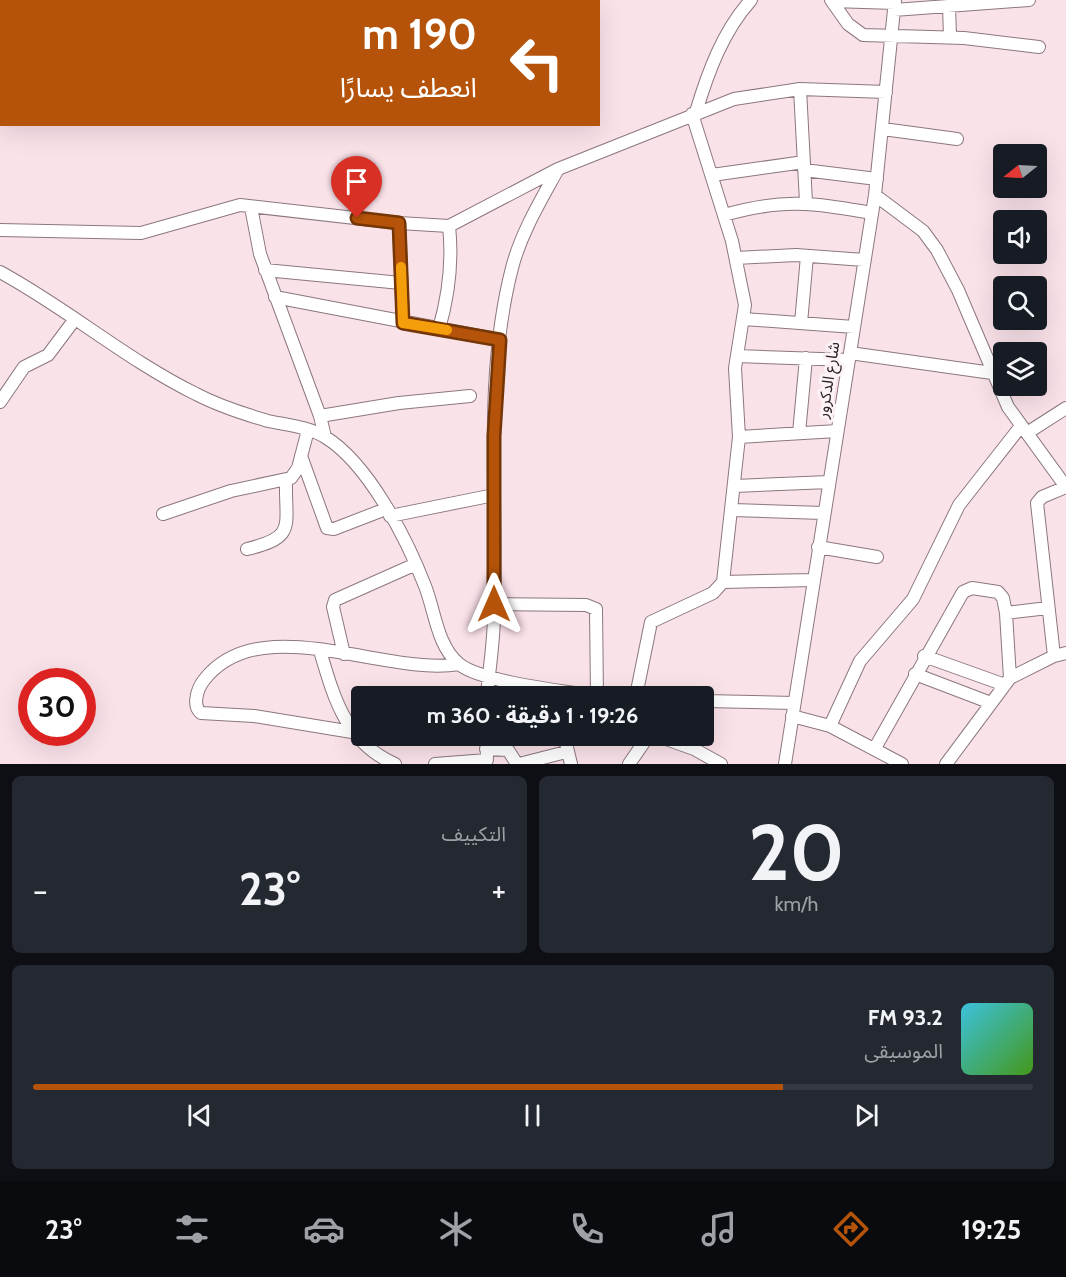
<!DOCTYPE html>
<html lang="ar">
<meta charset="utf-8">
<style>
body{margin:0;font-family:Cabin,"Noto Sans Arabic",sans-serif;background:#242831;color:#f1f3f6;direction:rtl;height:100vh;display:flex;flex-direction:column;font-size:22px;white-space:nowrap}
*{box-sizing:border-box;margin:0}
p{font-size:20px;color:#9ea1a6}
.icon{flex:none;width:33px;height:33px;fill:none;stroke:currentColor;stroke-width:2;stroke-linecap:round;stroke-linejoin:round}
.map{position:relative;height:764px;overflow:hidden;direction:ltr}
.sheet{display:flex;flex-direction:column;gap:12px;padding:12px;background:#0d0f14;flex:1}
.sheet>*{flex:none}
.banner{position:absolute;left:0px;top:0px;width:600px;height:126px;box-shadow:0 6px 24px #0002;direction:rtl;background:#b45309;color:#fff;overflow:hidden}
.needle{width:39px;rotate:252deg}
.controls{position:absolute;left:993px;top:144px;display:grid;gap:12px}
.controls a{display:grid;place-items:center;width:54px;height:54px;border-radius:6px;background:#171b24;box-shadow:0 6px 24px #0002;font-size:30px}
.speed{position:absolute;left:18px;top:668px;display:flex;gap:12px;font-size:30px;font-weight:700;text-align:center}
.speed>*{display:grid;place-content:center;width:78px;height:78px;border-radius:50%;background:#171b24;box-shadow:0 6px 24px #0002;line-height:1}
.speed .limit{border:9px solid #d22;background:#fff;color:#111}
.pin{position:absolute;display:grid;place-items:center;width:51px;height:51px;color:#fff;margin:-62px -26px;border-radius:50% 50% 50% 0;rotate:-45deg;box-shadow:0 0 6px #0007}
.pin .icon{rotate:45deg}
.me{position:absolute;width:66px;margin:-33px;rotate:0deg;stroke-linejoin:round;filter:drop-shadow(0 0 4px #0008)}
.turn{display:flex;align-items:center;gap:21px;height:126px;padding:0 24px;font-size:27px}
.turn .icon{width:78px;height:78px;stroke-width:2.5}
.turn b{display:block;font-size:42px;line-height:51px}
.big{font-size:45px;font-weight:700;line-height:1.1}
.sheet .card{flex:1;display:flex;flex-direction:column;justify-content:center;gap:9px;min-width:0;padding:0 21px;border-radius:9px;background:#242831}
.sheet .dial{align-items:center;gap:0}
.dial b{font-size:78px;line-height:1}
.song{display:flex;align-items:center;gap:18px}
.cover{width:72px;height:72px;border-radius:9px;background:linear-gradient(135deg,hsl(190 70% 55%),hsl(100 70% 35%))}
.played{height:6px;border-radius:3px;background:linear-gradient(90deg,#b45309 75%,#363941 75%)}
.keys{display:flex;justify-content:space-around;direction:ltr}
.heat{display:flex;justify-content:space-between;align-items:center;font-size:33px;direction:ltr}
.sheet .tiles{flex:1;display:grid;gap:12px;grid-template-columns:1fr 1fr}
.card:last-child{grid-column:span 2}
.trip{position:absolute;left:351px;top:686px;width:363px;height:60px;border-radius:6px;background:#171b24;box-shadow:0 6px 24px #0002;font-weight:700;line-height:60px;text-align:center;direction:rtl}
.tabs{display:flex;height:96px;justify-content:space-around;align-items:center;background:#090b0e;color:#9ea1a6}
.tabs .icon{width:42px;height:42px}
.tabs .current{color:#b45309}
.tabs b{font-size:27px;color:#f1f3f6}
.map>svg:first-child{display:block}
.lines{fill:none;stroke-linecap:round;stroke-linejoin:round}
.minor-casing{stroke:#8c777d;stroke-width:14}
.minor{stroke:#fff;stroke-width:12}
.route-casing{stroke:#753606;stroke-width:15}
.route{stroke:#b45309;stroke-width:10}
.slow{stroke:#f59e0b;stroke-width:10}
.labels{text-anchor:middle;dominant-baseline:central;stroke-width:6;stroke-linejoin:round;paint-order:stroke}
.street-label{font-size:16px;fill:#2a2224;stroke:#fdf3f6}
</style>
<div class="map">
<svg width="1066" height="764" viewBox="0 0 1066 764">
<rect width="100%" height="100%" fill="#fae2e9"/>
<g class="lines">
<defs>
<path id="minor" d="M 831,0 L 848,24 L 863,35 L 964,38 L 1039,47
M 832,1 L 895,3
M 949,6 L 950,37
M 894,10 L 1029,0
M 800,89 L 806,202
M 696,112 C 708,72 723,31 751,0
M 883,129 L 957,139
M 804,170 L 877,179
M 712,175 L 804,162
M 875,195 L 923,231 L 937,250 L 958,290 L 1008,407 L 1066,487
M 251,207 L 260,254 L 320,416 L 325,437
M 724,215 C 784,198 812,203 872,213
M 399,223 L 403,323
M 0,230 L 141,233 L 240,205 L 399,223 L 449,226 L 558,169 L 734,99 L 800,89 L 886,92
M 736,258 L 796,255 L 864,260
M 265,270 L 401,283
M 0,272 C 68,309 127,360 196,394 C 219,406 244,414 268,421 C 287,425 309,427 325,437 C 368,463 407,539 425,586 C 435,611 437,646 459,664 C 481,682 564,691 595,696
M 275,297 L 500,340
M 744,319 L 854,327
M 801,323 L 807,256
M 439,329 C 449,294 453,262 449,226
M 850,353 L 992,373
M 737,356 L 849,360
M 0,402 L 24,367 L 48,355 L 75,319
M 320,416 L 399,403 L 470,396
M 799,433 L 806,358
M 1027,433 L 1066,408
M 739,437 L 837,431
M 301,456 L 327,528 L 334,529 L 386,509
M 735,486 L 829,482
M 733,510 L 823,513
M 163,514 L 231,491 L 291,478 L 298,468 L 308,430
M 390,516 L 494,495
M 818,547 L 877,557
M 247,549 C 297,537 285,527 286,481
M 723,582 L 812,580
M 494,604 L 586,605 L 596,609 L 597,696
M 320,651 C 334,698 346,743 395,764
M 344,654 L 333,607 L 335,600 L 416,564
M 924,656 L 1005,685
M 1054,656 L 1037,503 L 1042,497 L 1066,487
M 915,674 L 991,703
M 1010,678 L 1006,613 L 1048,608
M 487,696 C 489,669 494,642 494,614 C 498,500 483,380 512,268 C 521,233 541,200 558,169
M 636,696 L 651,622 L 713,593 L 723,582 L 739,437 L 735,368 L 745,305 L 732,241 L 692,114
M 704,701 L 794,703
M 792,716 L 830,726 L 902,764
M 830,726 L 860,661 L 913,599 L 959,505 L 1021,426
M 352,732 L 254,716 L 201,713 C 192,706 197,689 204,680 C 260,608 384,677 459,664
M 486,735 L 487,757
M 564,735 L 571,764
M 655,735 L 694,749 L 721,764
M 875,748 L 963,592 L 972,588 L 998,592 L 1003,598 L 1006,613
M 486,749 L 508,750 L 517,764
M 435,764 L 487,760
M 519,764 L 566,752
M 629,764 L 649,735
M 785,764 L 875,195 L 895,0
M 946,764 L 1010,678 L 1054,656 L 1066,653"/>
</defs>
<use href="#minor" class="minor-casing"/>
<use href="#minor" class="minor"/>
</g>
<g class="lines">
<defs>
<path id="route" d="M 357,218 L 399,223 L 403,323 L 500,340 L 494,436 L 494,604"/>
</defs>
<use href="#route" class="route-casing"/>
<use href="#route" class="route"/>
<path class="slow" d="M 401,267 L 403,323 L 447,330"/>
</g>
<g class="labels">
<g class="street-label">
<text transform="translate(828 380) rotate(-81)">شارع الدكرور</text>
</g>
</g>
</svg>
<div class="controls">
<a><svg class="needle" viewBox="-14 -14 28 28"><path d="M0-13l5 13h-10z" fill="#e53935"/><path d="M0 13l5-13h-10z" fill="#9ea1a6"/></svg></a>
<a><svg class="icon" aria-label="sound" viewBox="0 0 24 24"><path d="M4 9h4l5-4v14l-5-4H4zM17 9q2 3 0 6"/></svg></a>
<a><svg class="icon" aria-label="search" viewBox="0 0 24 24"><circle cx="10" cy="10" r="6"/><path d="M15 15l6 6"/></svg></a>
<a><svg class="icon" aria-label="layers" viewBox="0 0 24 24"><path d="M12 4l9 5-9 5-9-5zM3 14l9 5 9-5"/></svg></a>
</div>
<div class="speed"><div class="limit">30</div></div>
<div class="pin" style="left:357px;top:218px;background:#d93025"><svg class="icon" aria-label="arrive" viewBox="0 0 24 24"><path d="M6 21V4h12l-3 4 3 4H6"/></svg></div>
<svg class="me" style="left:494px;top:604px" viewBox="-20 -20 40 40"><path d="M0-17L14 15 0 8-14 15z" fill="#b45309" stroke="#fff" stroke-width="4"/></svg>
<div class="trip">19:26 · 1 دقيقة · 360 m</div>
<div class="banner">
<div class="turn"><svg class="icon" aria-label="left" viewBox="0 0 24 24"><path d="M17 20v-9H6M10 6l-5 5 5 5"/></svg><div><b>190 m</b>انعطف يسارًا</div></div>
</div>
</div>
<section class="sheet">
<div class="tiles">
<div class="card dial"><b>20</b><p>km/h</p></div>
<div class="card"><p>التكييف</p>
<div class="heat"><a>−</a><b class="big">23°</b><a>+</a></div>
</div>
<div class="card">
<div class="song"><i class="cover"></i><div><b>93.2 FM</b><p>الموسيقى</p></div></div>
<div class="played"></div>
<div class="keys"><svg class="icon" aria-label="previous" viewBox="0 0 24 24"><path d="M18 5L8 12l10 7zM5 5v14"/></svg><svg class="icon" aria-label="pause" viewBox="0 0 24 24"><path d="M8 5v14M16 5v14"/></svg><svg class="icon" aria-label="next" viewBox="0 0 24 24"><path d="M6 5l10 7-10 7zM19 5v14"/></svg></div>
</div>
</div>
</section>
<nav class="tabs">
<b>19:25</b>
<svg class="icon current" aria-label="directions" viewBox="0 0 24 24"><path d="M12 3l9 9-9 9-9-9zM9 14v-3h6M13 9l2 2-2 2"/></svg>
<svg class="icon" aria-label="music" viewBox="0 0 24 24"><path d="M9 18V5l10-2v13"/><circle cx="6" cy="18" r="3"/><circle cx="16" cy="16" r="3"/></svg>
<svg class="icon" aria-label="phone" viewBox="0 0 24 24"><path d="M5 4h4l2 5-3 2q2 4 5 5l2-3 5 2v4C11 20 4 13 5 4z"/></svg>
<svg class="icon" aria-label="climate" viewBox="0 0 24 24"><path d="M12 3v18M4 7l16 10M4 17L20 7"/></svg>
<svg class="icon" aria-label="car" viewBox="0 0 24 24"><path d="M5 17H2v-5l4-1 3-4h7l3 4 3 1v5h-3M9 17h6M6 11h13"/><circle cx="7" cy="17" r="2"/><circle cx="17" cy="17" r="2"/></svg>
<svg class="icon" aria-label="filters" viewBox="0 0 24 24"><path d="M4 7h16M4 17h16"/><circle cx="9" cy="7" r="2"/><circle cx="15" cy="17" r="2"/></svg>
<b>23°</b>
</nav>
